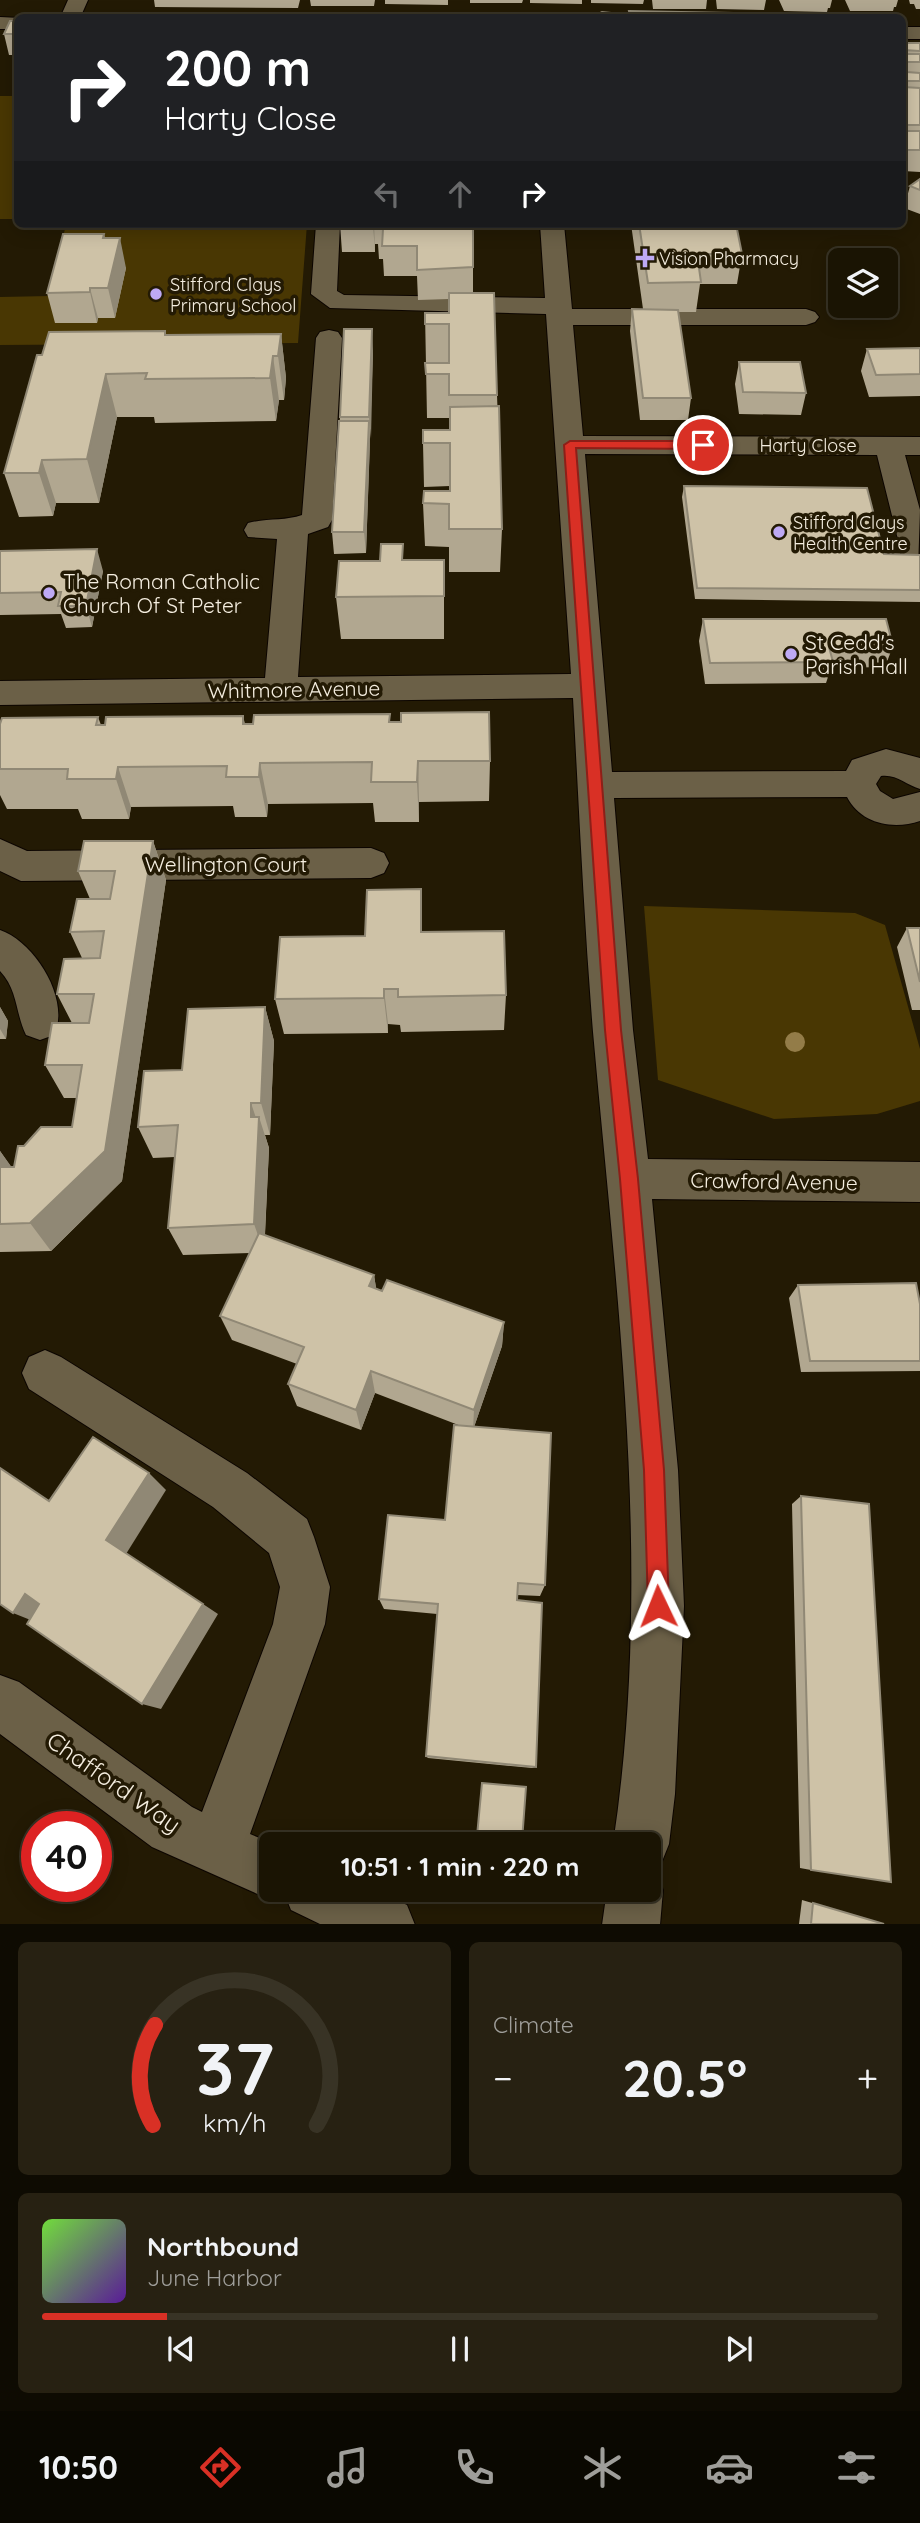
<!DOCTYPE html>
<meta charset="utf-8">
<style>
body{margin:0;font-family:Quicksand,sans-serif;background:#272112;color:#f1f3f6;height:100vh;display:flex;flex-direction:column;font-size:26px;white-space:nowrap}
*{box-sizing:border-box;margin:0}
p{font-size:23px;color:#9f9e9a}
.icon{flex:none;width:38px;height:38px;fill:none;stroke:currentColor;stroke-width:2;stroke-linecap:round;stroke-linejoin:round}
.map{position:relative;height:1924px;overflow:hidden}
.sheet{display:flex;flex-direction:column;gap:18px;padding:18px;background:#0e0b02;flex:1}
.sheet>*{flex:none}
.guide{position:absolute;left:14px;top:14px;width:892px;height:214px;border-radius:10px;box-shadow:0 4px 18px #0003,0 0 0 2px #383325;background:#202124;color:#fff;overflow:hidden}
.buttons{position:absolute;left:828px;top:248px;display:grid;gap:14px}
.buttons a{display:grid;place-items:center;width:70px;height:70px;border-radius:10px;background:#1a1403;box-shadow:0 4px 18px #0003,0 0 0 2px #383325;font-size:35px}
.speed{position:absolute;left:21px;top:1811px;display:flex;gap:14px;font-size:35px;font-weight:700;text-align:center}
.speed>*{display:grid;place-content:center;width:91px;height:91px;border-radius:50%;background:#1a1403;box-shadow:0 4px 18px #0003,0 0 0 2px #383325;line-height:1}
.speed .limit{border:10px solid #d22;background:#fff;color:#111}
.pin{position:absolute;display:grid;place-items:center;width:60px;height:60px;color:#fff;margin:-30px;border:4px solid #fff;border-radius:50%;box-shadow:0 2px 7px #0007}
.me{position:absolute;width:77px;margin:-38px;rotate:358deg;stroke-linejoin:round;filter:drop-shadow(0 0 5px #0008)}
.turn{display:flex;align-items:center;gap:24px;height:147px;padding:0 35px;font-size:32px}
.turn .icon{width:91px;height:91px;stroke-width:2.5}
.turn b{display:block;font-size:49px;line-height:60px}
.lanes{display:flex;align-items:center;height:66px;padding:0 35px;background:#0003;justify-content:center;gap:35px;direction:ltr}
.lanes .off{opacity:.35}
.big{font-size:52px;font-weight:700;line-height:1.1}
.sheet .widget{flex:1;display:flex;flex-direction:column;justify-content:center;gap:10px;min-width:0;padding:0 24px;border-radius:10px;background:#272112}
.sheet .dial{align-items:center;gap:0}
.dial svg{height:182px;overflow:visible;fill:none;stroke:#383325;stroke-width:7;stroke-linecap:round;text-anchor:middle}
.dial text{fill:#f1f3f6;stroke:none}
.song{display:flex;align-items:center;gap:21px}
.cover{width:84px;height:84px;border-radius:10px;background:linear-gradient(135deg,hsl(100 70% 55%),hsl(270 70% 35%))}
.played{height:7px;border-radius:4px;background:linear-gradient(90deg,#d93025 15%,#383325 15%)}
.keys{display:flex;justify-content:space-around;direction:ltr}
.heat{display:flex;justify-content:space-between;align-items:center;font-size:38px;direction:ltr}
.sheet .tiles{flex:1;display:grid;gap:18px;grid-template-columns:1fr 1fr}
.widget:last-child{grid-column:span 2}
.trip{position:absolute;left:259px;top:1832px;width:402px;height:70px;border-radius:10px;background:#1a1403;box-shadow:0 4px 18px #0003,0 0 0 2px #383325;font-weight:700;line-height:70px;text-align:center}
.tab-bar{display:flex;height:112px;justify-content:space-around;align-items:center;background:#0a0801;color:#9f9e9a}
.tab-bar .icon{width:49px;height:49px}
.tab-bar .active{color:#d93025}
.tab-bar b{font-size:32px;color:#f1f3f6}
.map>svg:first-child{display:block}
.green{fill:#493703}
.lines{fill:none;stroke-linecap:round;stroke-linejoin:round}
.minor-casing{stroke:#0c0500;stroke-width:2}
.minor{fill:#6b6047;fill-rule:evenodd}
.tree{fill:#937c48}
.wall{fill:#b1a790}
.shaded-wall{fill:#908875}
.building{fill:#cec2a7;stroke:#908875;stroke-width:2}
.route{fill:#d93025;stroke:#8d1f18;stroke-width:2}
.poi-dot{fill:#bea9f4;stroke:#231a04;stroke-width:2.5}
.labels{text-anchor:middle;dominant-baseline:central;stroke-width:7;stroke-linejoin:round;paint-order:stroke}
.far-poi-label{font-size:18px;fill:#f5eee0;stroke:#231a04;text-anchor:start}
.far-street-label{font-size:18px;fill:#f5eee0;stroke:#231a04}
.poi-label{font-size:21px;fill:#f5eee0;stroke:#231a04;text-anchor:start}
.street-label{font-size:21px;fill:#f5eee0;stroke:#231a04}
.near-street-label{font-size:24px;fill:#f5eee0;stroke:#231a04}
</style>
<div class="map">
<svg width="920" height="1925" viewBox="0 0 920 1925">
<rect width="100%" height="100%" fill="#231a04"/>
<path class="green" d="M 0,96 L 17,96 L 17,219 L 0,219 Z
M 66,224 L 307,224 L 298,343 L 0,345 L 0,297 L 50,296 Z
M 644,906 L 855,913 L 885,925 L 920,1049 L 920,1101 L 877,1114 L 774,1119 L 658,1080 Z"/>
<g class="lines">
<defs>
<path id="minor" d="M 68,0 L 88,0 L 80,18 L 60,18 Z
M 0,17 L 20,18 L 18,18 L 18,29 L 0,29 Z
M 903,27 L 920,27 L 920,39 L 903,39 Z
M 316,224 L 340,224 L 337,291 L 344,295 L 545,298 L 540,224 L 564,224 L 572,309 L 806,309 L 815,312 L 819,317 L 815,322 L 806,325 L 573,325 L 583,436 L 920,437 L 920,455 L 905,455 L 920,510 L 918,570 L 907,567 L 903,560 L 877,455 L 585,454 L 612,772 L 846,771 L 852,760 L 886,749 L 920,758 L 920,789 C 906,785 897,774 881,776 L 876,784 L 880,791 L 893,799 L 920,792 L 920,821 C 893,830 861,824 847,797 L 614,798 L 633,1030 L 648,1159 L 920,1162 L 920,1202 L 652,1199 L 678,1470 L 684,1606 L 675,1794 L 669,1844 L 661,1864 L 650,1868 L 655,1870 L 663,1890 L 660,1925 L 602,1925 L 607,1890 L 649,1890 L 649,1844 L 613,1844 C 654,1574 617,1302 593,1032 C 584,921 579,809 573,698 L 0,705 L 0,681 L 265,678 L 277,539 L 248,537 L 244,530 L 248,523 C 267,518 285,521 302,515 L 316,338 L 320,332 L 329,330 L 338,332 L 342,338 L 332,520 L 328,527 L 308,534 L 298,677 L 571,674 L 546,314 L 330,308 L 311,294 Z
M 0,839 L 27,851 L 371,848 L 384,853 L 389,863 L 384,873 L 371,878 L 21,881 L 0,871 Z
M 0,930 C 35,942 71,1000 54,1035 L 40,1040 L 26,1035 C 15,1012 18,990 0,971 Z
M 45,1350 L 61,1357 L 247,1473 L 307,1519 L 314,1537 L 330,1587 L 325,1624 L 250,1834 L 274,1844 L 271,1844 L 271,1890 L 375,1890 L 407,1905 L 415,1925 L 322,1925 L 291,1910 L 285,1895 L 271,1900 L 152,1847 L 0,1734 L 0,1675 L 19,1682 L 192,1807 L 202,1812 L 273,1624 L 280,1587 L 269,1553 L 213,1507 L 29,1389 L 22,1373 L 29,1357 Z"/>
</defs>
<use href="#minor" class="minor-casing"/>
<use href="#minor" class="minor"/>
</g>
<circle class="tree" cx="795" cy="1042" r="10"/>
<path class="wall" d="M 154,0 L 300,0 L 298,8 L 155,7 Z
M 310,0 L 375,0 L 374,6 L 311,6 Z
M 385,0 L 448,0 L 448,5 L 385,4 Z
M 470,0 L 523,0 L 522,3 L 470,3 Z
M 530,0 L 582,0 L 582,4 L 530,3 Z
M 591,0 L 644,0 L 643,4 L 591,3 Z
M 652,0 L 707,0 L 706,9 L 653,9 Z
M 716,0 L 766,0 L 764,10 L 717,9 Z
M 779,0 L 832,0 L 830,8 L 828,8 L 827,12 L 784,11 Z
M 845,0 L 898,0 L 896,7 L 894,7 L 893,11 L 850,11 Z
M 909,0 L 920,0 L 920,9 L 916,9 L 914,4 L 910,4 Z
M 18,21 L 18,55 L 9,55 L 4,34 Z
M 903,43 L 920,43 L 920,172 L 903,171 Z
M 920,179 L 920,214 L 904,208 L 910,186 Z
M 340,224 L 473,224 L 473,293 L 497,395 L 502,529 L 500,572 L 449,572 L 449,547 L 425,546 L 423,503 L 450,491 L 450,486 L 424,487 L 423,443 L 449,430 L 449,418 L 427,418 L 425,313 L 449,313 L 449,299 L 418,300 L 417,276 L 384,276 L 383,259 L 379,259 L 378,244 L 375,244 L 375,252 L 342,252 Z
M 631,224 L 736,224 L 742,254 L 737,284 L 700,284 L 696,312 L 678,312 L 691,398 L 688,420 L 640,420 L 630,331 L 632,309 L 643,309 Z
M 104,234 L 105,238 L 126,268 L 115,318 L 98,318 L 97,323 L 55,323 L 47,293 Z
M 281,334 L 286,378 L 284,400 L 279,400 L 276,421 L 155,423 L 154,417 L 117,417 L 99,503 L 56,503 L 53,516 L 19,517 L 4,473 L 42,355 L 166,335 Z
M 920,348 L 920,396 L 869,397 L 861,371 L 867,349 Z
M 373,351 L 366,553 L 334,554 L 332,532 L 340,417 Z
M 739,362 L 806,393 L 801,415 L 739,414 L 735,384 Z
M 684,486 L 884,554 L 920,555 L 920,602 L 695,599 L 682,497 Z
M 403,544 L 403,560 L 444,560 L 444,639 L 341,639 L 336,597 Z
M 0,551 L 103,571 L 92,627 L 66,628 L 61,614 L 0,615 Z
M 703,619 L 893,646 L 885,667 L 831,668 L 826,683 L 705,684 L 699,641 Z
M 390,714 L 390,722 L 490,761 L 489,801 L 419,802 L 419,822 L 375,822 L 373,803 L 268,804 L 267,817 L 235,817 L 233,806 L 131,807 L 129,819 L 82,819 L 78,809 L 7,809 L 0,795 L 0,724 L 98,717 L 101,725 L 243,716 L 245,724 Z
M 153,841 L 166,880 L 122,1181 L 51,1251 L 0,1252 L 0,1151 L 11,1167 L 14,1167 L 24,1146 L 72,1127 L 77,1098 L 64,1098 L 45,1065 L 72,1023 L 57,994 L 82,958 L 70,932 L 90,899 L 78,871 Z
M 907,928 L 920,928 L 920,1010 L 912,1010 L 897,947 Z
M 422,932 L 506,995 L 504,1030 L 401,1032 L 400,1025 L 388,1024 L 388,1033 L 284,1034 L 275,999 L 365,936 Z
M 0,1007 L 8,1021 L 6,1039 L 0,1039 Z
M 265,1007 L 274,1041 L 270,1135 L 265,1135 L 269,1148 L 265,1235 L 374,1275 L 376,1288 L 382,1291 L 504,1322 L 502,1346 L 474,1427 L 545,1585 L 540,1596 L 517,1595 L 536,1767 L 532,1768 L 428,1758 L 426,1756 L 437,1614 L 384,1609 L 379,1599 L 445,1520 L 461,1426 L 375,1393 L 361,1430 L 297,1406 L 288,1384 L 297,1364 L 232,1340 L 220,1316 L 250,1253 L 183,1255 L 168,1228 L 175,1157 L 153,1158 L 138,1127 L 182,1070 Z
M 798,1285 L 920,1304 L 920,1371 L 801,1372 L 789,1298 Z
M 801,1496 L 811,1870 L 800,1868 L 792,1504 Z
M 802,1900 L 884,1924 L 799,1924 Z"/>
<path class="shaded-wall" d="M 373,224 L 374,224 L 375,252 Z
M 120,238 L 126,268 L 115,318 L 108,288 Z
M 90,288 L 98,318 L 97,323 L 90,292 Z
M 372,329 L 373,351 L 371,439 L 369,417 Z
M 281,334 L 286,378 L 284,400 L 278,356 Z
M 273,356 L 279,400 L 276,421 L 270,378 Z
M 106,374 L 117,417 L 99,503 L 87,459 Z
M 369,421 L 370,443 L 366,553 L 364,532 Z
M 42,460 L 56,503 L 53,516 L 39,473 Z
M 97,549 L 103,571 L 92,627 L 86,606 Z
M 418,761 L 419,802 L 419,822 L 417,782 Z
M 260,763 L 268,804 L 267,817 L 259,777 Z
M 118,767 L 131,807 L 129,819 L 116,779 Z
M 153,841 L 166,880 L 122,1181 L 51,1251 L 30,1223 L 105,1151 Z
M 384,989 L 388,1024 L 388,1033 L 384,998 Z
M 0,1007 L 8,1021 L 6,1039 L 0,1029 Z
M 265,1007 L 274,1041 L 270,1135 L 261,1103 Z
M 251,1103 L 259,1127 L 259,1117 L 269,1148 L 264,1252 L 254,1224 Z
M 0,1151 L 21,1180 L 0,1174 Z
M 374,1275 L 378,1300 L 369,1286 Z
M 504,1322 L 502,1346 L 473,1430 L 474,1410 Z
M 371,1371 L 375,1393 L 361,1430 L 356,1410 Z
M 149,1473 L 166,1490 L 126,1554 L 106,1540 Z
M 25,1594 L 50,1605 L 38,1623 L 13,1613 Z
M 203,1604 L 218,1614 L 161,1709 L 142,1704 Z"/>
<path class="building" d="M 629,11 L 733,13 L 734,18 L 591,18 L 602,12 L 630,15 Z
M 10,21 L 18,21 L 18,34 L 4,34 Z
M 903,43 L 920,43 L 920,51 L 903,50 Z
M 903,54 L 920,54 L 920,62 L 903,62 L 907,72 L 920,73 L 920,81 L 903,81 Z
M 903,87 L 920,88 L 920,125 L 906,125 L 903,115 Z
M 903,131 L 920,131 L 920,150 L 906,150 L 903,141 Z
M 920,179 L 920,190 L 910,186 Z
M 377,224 L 473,224 L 473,267 L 417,270 L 417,246 L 382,246 L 383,229 L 377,229 Z
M 639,224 L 736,224 L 742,254 L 697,254 L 701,282 L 648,283 Z
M 63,234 L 104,234 L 103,238 L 120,238 L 108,288 L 90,288 L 90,292 L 47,293 Z
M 449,293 L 494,293 L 497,395 L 449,395 L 449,374 L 426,374 L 425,363 L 449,363 L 449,324 L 425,324 L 425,313 L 449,313 Z
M 632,309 L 678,310 L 691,398 L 643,398 Z
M 344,329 L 372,329 L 369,417 L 340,417 Z
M 165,331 L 165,335 L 281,334 L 278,356 L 273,356 L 270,378 L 145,379 L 147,373 L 106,374 L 87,459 L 42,460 L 39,473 L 4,473 L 37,355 L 42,355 L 49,332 Z
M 920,348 L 920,374 L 876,375 L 867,349 Z
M 739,362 L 800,362 L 806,393 L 743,392 Z
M 499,406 L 502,529 L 449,529 L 449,504 L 423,503 L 424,491 L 450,491 L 450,443 L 423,443 L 423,430 L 450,430 L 450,407 Z
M 339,421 L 369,421 L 364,532 L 332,532 Z
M 684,486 L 867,488 L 884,554 L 920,555 L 920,590 L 697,588 Z
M 381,544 L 403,544 L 402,560 L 444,560 L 444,596 L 336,597 L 339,561 L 380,561 Z
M 97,549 L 86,606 L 58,606 L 61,592 L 0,593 L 0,551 Z
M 703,619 L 886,619 L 893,646 L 829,647 L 833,662 L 710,663 Z
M 489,712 L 490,761 L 418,761 L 417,782 L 371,782 L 372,762 L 260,763 L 259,777 L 226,777 L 227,766 L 118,767 L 116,779 L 67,779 L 68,769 L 0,769 L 0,724 L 2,718 L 98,717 L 96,725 L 105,725 L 106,717 L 243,716 L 243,724 L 253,724 L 254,715 L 390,714 L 389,722 L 401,722 L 401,713 Z
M 84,841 L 153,841 L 105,1151 L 30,1223 L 0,1224 L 0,1167 L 14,1167 L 18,1146 L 24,1146 L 41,1127 L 72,1127 L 82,1065 L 45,1065 L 52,1023 L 89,1023 L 94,994 L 57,994 L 64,959 L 100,958 L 104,931 L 70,932 L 77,899 L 110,899 L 115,871 L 78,871 Z
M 421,889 L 421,932 L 504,931 L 506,995 L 398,997 L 398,989 L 384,989 L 384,998 L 275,999 L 280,937 L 365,936 L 367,890 Z
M 907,928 L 920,928 L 920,982 Z
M 265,1007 L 261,1103 L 251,1103 L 251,1117 L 259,1117 L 254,1224 L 168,1228 L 178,1125 L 138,1127 L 144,1071 L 182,1070 L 188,1009 Z
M 259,1233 L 374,1275 L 369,1286 L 382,1291 L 387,1280 L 504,1322 L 474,1410 L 371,1371 L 356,1410 L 288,1384 L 304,1347 L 220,1316 Z
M 916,1283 L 920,1304 L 920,1361 L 810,1361 L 798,1285 Z
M 454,1425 L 551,1433 L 545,1585 L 518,1583 L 517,1600 L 542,1603 L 536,1767 L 426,1756 L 438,1604 L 379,1599 L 388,1515 L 445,1520 Z
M 93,1437 L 149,1473 L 106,1540 L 203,1604 L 142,1704 L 27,1624 L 39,1604 L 25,1594 L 13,1613 L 0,1604 L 0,1468 L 49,1501 Z
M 801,1496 L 869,1504 L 891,1882 L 811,1870 Z
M 482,1783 L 526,1787 L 522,1841 L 477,1836 Z
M 813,1903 L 884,1924 L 811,1924 Z"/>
<path class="route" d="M 570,441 L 703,441 L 709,445 L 703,449 L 576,448 L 621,1030 L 638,1179 L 664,1470 L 669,1606 L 666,1614 L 658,1617 L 651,1614 L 648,1606 L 644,1470 L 620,1179 L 605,1030 L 564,445 Z"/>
<g class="poi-dot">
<path d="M641.5 247.5h7v7h7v7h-7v7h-7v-7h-7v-7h7z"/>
<circle cx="156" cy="294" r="7"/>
<circle cx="779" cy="532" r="7"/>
<circle cx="49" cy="593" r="7"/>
<circle cx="791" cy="654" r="7"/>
</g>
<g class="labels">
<g class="far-poi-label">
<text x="659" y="258">Vision Pharmacy</text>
<text x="170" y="284">Stifford Clays<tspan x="170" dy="21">Primary School</tspan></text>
<text x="793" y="522">Stifford Clays<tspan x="793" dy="21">Health Centre</tspan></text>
</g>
<g class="far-street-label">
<text x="808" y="445">Harty Close</text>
</g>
<g class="poi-label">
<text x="63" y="581">The Roman Catholic<tspan x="63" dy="24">Church Of St Peter</tspan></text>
<text x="805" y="642">St Cedd's<tspan x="805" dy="24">Parish Hall</tspan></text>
</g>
<g class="street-label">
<text transform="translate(294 689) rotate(-1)">Whitmore Avenue</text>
<text x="226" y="864">Wellington Court</text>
<text transform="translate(774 1181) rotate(1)">Crawford Avenue</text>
</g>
<g class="near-street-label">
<text transform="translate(114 1782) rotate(35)">Chafford Way</text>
</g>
</g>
</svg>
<div class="buttons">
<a><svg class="icon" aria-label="layers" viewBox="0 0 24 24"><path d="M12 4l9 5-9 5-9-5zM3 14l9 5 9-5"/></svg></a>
</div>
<div class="speed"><div class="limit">40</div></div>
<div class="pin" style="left:703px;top:445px;background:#d93025"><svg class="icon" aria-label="arrive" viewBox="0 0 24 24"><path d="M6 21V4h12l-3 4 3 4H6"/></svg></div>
<svg class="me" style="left:658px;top:1606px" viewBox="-20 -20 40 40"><path d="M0-17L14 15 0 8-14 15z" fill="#d93025" stroke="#fff" stroke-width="4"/></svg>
<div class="trip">10:51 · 1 min · 220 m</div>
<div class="guide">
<div class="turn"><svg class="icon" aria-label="right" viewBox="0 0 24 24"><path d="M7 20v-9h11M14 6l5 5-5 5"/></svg><div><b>200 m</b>Harty Close</div></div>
<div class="lanes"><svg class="icon off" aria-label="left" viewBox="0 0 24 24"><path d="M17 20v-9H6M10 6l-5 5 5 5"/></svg><svg class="icon off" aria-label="ahead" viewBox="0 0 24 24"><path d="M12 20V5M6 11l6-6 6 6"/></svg><svg class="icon" aria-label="right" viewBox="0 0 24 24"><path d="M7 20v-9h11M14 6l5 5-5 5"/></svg></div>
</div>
</div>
<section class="sheet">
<div class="tiles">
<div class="widget dial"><svg viewBox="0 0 100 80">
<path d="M14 69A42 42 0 1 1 86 69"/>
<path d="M14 69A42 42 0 0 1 15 25" stroke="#d93025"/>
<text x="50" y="56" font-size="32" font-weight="700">37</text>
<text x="50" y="72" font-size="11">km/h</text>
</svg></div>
<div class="widget"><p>Climate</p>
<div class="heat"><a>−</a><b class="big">20.5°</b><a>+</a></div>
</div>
<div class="widget">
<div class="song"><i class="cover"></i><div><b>Northbound</b><p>June Harbor</p></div></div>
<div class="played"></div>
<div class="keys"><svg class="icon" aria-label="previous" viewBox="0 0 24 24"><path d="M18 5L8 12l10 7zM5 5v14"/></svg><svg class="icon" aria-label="pause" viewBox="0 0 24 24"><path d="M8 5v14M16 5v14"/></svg><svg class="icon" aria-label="next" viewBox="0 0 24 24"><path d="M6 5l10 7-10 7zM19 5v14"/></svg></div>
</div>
</div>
</section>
<nav class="tab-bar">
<b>10:50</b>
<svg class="icon active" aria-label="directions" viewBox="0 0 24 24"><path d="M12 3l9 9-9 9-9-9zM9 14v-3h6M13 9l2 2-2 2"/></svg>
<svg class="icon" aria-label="music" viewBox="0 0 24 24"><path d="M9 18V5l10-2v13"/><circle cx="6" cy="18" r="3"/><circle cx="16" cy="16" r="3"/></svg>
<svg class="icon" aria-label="phone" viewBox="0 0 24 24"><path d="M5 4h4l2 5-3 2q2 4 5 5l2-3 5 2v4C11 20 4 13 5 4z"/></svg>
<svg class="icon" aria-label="climate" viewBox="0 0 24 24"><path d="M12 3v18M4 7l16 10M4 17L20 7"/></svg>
<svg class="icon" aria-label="car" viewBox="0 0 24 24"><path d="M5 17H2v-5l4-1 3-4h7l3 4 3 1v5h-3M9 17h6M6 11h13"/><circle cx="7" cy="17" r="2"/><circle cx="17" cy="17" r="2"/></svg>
<svg class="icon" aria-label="filters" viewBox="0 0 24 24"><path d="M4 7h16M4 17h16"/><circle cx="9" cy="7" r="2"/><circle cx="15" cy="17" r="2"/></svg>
</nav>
